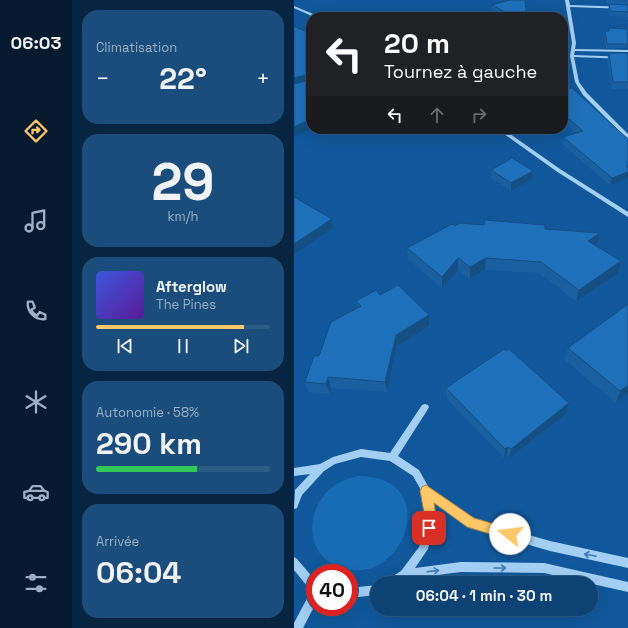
<!DOCTYPE html>
<html lang="fr">
<meta charset="utf-8">
<style>
body{margin:0;font-family:"Space Grotesk",sans-serif;background:#1a4d7c;color:#f1f3f6;height:100vh;display:flex;flex-direction:column;font-size:15px;white-space:nowrap}
*{box-sizing:border-box;margin:0}
p{font-size:13px;color:#9ab0c5}
.icon{flex:none;width:22px;height:22px;fill:none;stroke:currentColor;stroke-width:2;stroke-linecap:round;stroke-linejoin:round}
.map{position:relative;flex:1;overflow:hidden}
.details{display:flex;flex-direction:column;gap:10px;padding:10px;background:#072440;width:222px}
.details>*{flex:none}
.hud{position:absolute;left:12px;top:12px;width:262px;height:122px;border-radius:16px;box-shadow:0 4px 16px #0002,0 0 0 1px #2c5b86;background:#202124;color:#fff;overflow:hidden}
.speed{position:absolute;left:12px;top:564px;display:flex;gap:8px;font-size:20px;font-weight:700;text-align:center}
.speed>*{display:grid;place-content:center;width:52px;height:52px;border-radius:50%;background:#0c4274;box-shadow:0 4px 16px #0002,0 0 0 1px #2c5b86;line-height:1}
.speed .limit{border:6px solid #d22;background:#fff;color:#111}
.pin{position:absolute;display:grid;place-items:center;width:34px;height:34px;color:#fff;margin:-17px;border-radius:8px;box-shadow:0 2px 6px #0006}
.me{position:absolute;width:44px;margin:-22px;rotate:286deg;stroke-linejoin:round;filter:drop-shadow(0 0 3px #0008)}
.turn{display:flex;align-items:center;gap:14px;height:84px;padding:0 12px;font-size:18px}
.turn .icon{width:52px;height:52px;stroke-width:2.5}
.turn b{display:block;font-size:28px;line-height:34px}
.lanes{display:flex;align-items:center;height:38px;padding:0 12px;background:#0003;justify-content:center;gap:20px;direction:ltr}
.lanes .off{opacity:.35}
.big{font-size:30px;font-weight:600;line-height:1.1}
.details .widget{flex:1;display:flex;flex-direction:column;justify-content:center;gap:6px;min-width:0;padding:0 14px;border-radius:16px;background:#1a4d7c}
.details .dial{align-items:center;gap:0}
.dial b{font-size:52px;line-height:1}
.song{display:flex;align-items:center;gap:12px}
.cover{width:48px;height:48px;border-radius:6px;background:linear-gradient(135deg,hsl(230 70% 55%),hsl(270 70% 35%))}
.played{height:4px;border-radius:2px;background:linear-gradient(90deg,#ffc767 85%,#2c5b86 85%)}
.keys{display:flex;justify-content:space-around;direction:ltr}
.heat{display:flex;justify-content:space-between;align-items:center;font-size:22px;direction:ltr}
.charge{height:6px;border-radius:3px;background:linear-gradient(90deg,#34c759 58%,#2c5b86 0)}
.trip{position:absolute;left:76px;top:576px;width:228px;height:40px;border-radius:20px;background:#0c4274;box-shadow:0 4px 16px #0002,0 0 0 1px #2c5b86;font-weight:600;line-height:40px;text-align:center}
main{display:flex;flex:1;min-height:0}
.tabs{display:flex;flex-direction:column;width:72px;justify-content:space-around;align-items:center;background:#051a2e;color:#9ab0c5}
.tabs .icon{width:28px;height:28px}
.tabs .on{color:#ffc767}
.tabs b{font-size:18px;color:#f1f3f6}
.map>svg:first-child{display:block}
.green{fill:#186bb5}
.lines{fill:none;stroke-linecap:round;stroke-linejoin:round}
.minor{fill:#a4cff5;fill-rule:evenodd}
.wall{fill:#1a60a0}
.shaded-wall{fill:#154e82}
.building{fill:#1e70ba;stroke:#154e82}
.oneway{stroke:#3c7cb6}
.route{fill:#ffc767;stroke:#a68143}
</style>
<main>
<nav class="tabs">
<b>06:03</b>
<svg class="icon on" aria-label="directions" viewBox="0 0 24 24"><path d="M12 3l9 9-9 9-9-9zM9 14v-3h6M13 9l2 2-2 2"/></svg>
<svg class="icon" aria-label="music" viewBox="0 0 24 24"><path d="M9 18V5l10-2v13"/><circle cx="6" cy="18" r="3"/><circle cx="16" cy="16" r="3"/></svg>
<svg class="icon" aria-label="phone" viewBox="0 0 24 24"><path d="M5 4h4l2 5-3 2q2 4 5 5l2-3 5 2v4C11 20 4 13 5 4z"/></svg>
<svg class="icon" aria-label="climate" viewBox="0 0 24 24"><path d="M12 3v18M4 7l16 10M4 17L20 7"/></svg>
<svg class="icon" aria-label="car" viewBox="0 0 24 24"><path d="M5 17H2v-5l4-1 3-4h7l3 4 3 1v5h-3M9 17h6M6 11h13"/><circle cx="7" cy="17" r="2"/><circle cx="17" cy="17" r="2"/></svg>
<svg class="icon" aria-label="filters" viewBox="0 0 24 24"><path d="M4 7h16M4 17h16"/><circle cx="9" cy="7" r="2"/><circle cx="15" cy="17" r="2"/></svg>
</nav>
<section class="details">
<div class="widget"><p>Climatisation</p>
<div class="heat"><a>−</a><b class="big">22°</b><a>+</a></div>
</div>
<div class="widget dial"><b>29</b><p>km/h</p></div>
<div class="widget">
<div class="song"><i class="cover"></i><div><b>Afterglow</b><p>The Pines</p></div></div>
<div class="played"></div>
<div class="keys"><svg class="icon" aria-label="previous" viewBox="0 0 24 24"><path d="M18 5L8 12l10 7zM5 5v14"/></svg><svg class="icon" aria-label="pause" viewBox="0 0 24 24"><path d="M8 5v14M16 5v14"/></svg><svg class="icon" aria-label="next" viewBox="0 0 24 24"><path d="M6 5l10 7-10 7zM19 5v14"/></svg></div>
</div>
<div class="widget"><p>Autonomie · 58%</p><b class="big">290 km</b><div class="charge"></div></div>
<div class="widget"><p>Arrivée</p><b class="big">06:04</b></div>
</section>
<div class="map">
<svg width="334" height="628" viewBox="0 0 334 628">
<rect width="100%" height="100%" fill="#10589b"/>
<path class="green" d="M 63,476 C 149,475 111,583 54,569 C 45,567 35,564 29,557 C 11,537 17,506 36,489 C 44,482 53,479 63,476 Z"/>
<g class="lines">
<path class="minor" d="M 271,0 L 275,0 L 276,5 L 334,7 L 334,9 L 276,7 L 282,43 L 281,49 L 334,50 L 334,52 L 281,51 L 280,55 L 334,57 L 334,59 L 280,57 L 285,82 L 293,93 L 334,134 L 334,139 L 332,138 L 289,95 L 281,82 L 276,56 L 278,43 Z
M 0,6 L 24,16 L 25,17 L 20,17 L 0,8 Z
M 203,129 L 209,129 L 266,169 L 334,212 L 334,217 L 262,171 Z
M 131,404 L 134,405 L 135,407 L 134,409 L 104,456 L 125,470 L 135,488 L 179,519 L 256,541 L 334,558 L 334,568 L 256,551 L 177,528 L 138,501 L 142,518 L 134,549 L 121,568 L 167,562 L 250,563 L 334,582 L 334,592 L 250,573 L 167,572 L 112,579 L 105,583 L 91,583 L 93,580 L 107,571 L 125,547 L 132,518 L 128,492 L 119,476 L 96,461 L 67,457 L 41,464 L 30,471 L 8,495 L 3,508 L 0,509 L 1,490 L 16,474 L 0,476 L 0,468 L 26,464 L 39,457 L 67,449 L 96,453 L 128,405 Z
M 0,557 L 3,559 L 21,580 L 21,605 L 9,628 L 0,628 L 0,623 L 17,591 L 0,570 Z
M 83,585 L 83,595 L 55,598 L 55,588 Z"/>
</g>
<path class="wall" d="M 312,0 L 334,0 L 334,17 L 315,16 L 314,10 L 315,5 L 313,5 Z
M 198,5 L 233,17 L 212,17 L 198,9 Z
M 315,28 L 334,41 L 333,48 L 312,48 L 310,35 L 311,31 L 314,31 Z
M 315,53 L 334,53 L 334,89 L 318,89 L 313,60 Z
M 269,90 L 334,139 L 316,185 L 268,144 L 269,137 L 282,133 L 269,121 Z
M 197,170 L 238,179 L 217,191 L 197,178 Z
M 161,226 L 251,229 L 304,244 L 301,246 L 327,261 L 324,273 L 282,301 L 245,273 L 191,270 L 176,279 L 164,270 L 148,288 L 114,259 L 113,248 Z
M 86,295 L 135,326 L 103,346 L 93,392 L 37,388 L 36,394 L 14,392 L 11,382 L 64,307 L 62,301 Z
M 274,348 L 334,393 L 322,403 L 271,360 Z
M 152,388 L 275,403 L 272,414 L 215,458 L 213,456 L 210,458 L 153,399 Z"/>
<path class="shaded-wall" d="M 15,74 L 17,83 L 0,88 L 0,78 Z
M 17,119 L 17,129 L 0,137 L 0,127 Z
M 332,166 L 334,166 L 334,178 L 316,185 L 318,178 Z
M 239,171 L 238,179 L 217,191 L 217,183 Z
M 38,219 L 39,228 L 0,254 L 0,244 Z
M 306,233 L 304,244 L 291,253 L 294,241 Z
M 164,258 L 164,270 L 148,288 L 148,277 Z
M 192,258 L 191,270 L 176,279 L 176,267 Z
M 327,261 L 324,273 L 282,301 L 285,290 Z
M 135,315 L 135,326 L 103,346 L 93,392 L 91,382 L 102,335 Z
M 34,377 L 37,388 L 36,394 L 32,384 Z
M 334,385 L 334,393 L 322,403 L 326,391 Z
M 275,403 L 272,414 L 215,458 L 217,449 Z
M 214,447 L 213,456 L 210,458 L 211,449 Z"/>
<path class="building" d="M 216,0 L 231,0 L 233,17 L 220,17 L 198,5 Z
M 315,4 L 334,5 L 334,12 L 316,11 Z
M 0,26 L 17,34 L 17,119 L 0,127 L 0,84 L 16,80 L 17,75 L 15,74 L 0,78 Z
M 315,28 L 333,29 L 334,44 L 313,44 L 311,31 L 315,31 Z
M 315,53 L 334,53 L 334,82 L 319,82 Z
M 278,88 L 334,139 L 334,166 L 332,166 L 334,168 L 334,172 L 318,178 L 269,137 L 289,131 L 269,114 L 269,90 Z
M 218,158 L 239,171 L 217,183 L 197,170 Z
M 0,197 L 38,219 L 0,244 Z
M 191,220 L 251,225 L 251,229 L 306,233 L 294,241 L 327,261 L 285,290 L 247,262 L 192,258 L 176,267 L 164,258 L 148,277 L 113,248 L 158,224 L 161,226 L 166,223 L 190,225 Z
M 104,285 L 135,315 L 102,335 L 91,382 L 34,377 L 32,384 L 11,382 L 20,356 L 25,356 L 37,322 L 67,306 L 62,301 L 82,290 L 86,295 Z
M 334,304 L 334,385 L 326,391 L 274,348 Z
M 210,349 L 212,351 L 215,349 L 275,403 L 217,449 L 214,447 L 211,449 L 152,388 Z"/>
<defs><path id="oneway-shaft" d="M-6 0H5M1.5-3L5.5 0L1.5 3" fill="none" stroke-width="1.6" stroke-linecap="round" stroke-linejoin="round"/></defs>
<g class="oneway">
<use href="#oneway-shaft" transform="translate(296 555) rotate(-168)"/>
<use href="#oneway-shaft" transform="translate(206 568)"/>
<use href="#oneway-shaft" transform="translate(139 571) rotate(-7)"/>
</g>
<path class="route" d="M 132,485 L 180,518 L 221,530 L 223,534 L 221,539 L 216,540 L 173,527 L 140,503 C 142,514 143,522 139,533 L 135,535 L 130,533 L 129,528 L 131,518 L 126,491 L 128,487 Z"/>
</svg>
<div class="speed"><div class="limit">40</div></div>
<div class="pin" style="left:135px;top:528px;background:#d93025"><svg class="icon" aria-label="arrive" viewBox="0 0 24 24"><path d="M6 21V4h12l-3 4 3 4H6"/></svg></div>
<svg class="me" style="left:216px;top:534px" viewBox="-20 -20 40 40"><circle r="19" fill="#fff"/><path d="M0-13L10 11 0 6-10 11z" fill="#ffc767"/></svg>
<div class="trip">06:04 · 1 min · 30 m</div>
<div class="hud">
<div class="turn"><svg class="icon" aria-label="left" viewBox="0 0 24 24"><path d="M17 20v-9H6M10 6l-5 5 5 5"/></svg><div><b>20 m</b>Tournez à gauche</div></div>
<div class="lanes"><svg class="icon" aria-label="left" viewBox="0 0 24 24"><path d="M17 20v-9H6M10 6l-5 5 5 5"/></svg><svg class="icon off" aria-label="ahead" viewBox="0 0 24 24"><path d="M12 20V5M6 11l6-6 6 6"/></svg><svg class="icon off" aria-label="right" viewBox="0 0 24 24"><path d="M7 20v-9h11M14 6l5 5-5 5"/></svg></div>
</div>
</div>
</main>
